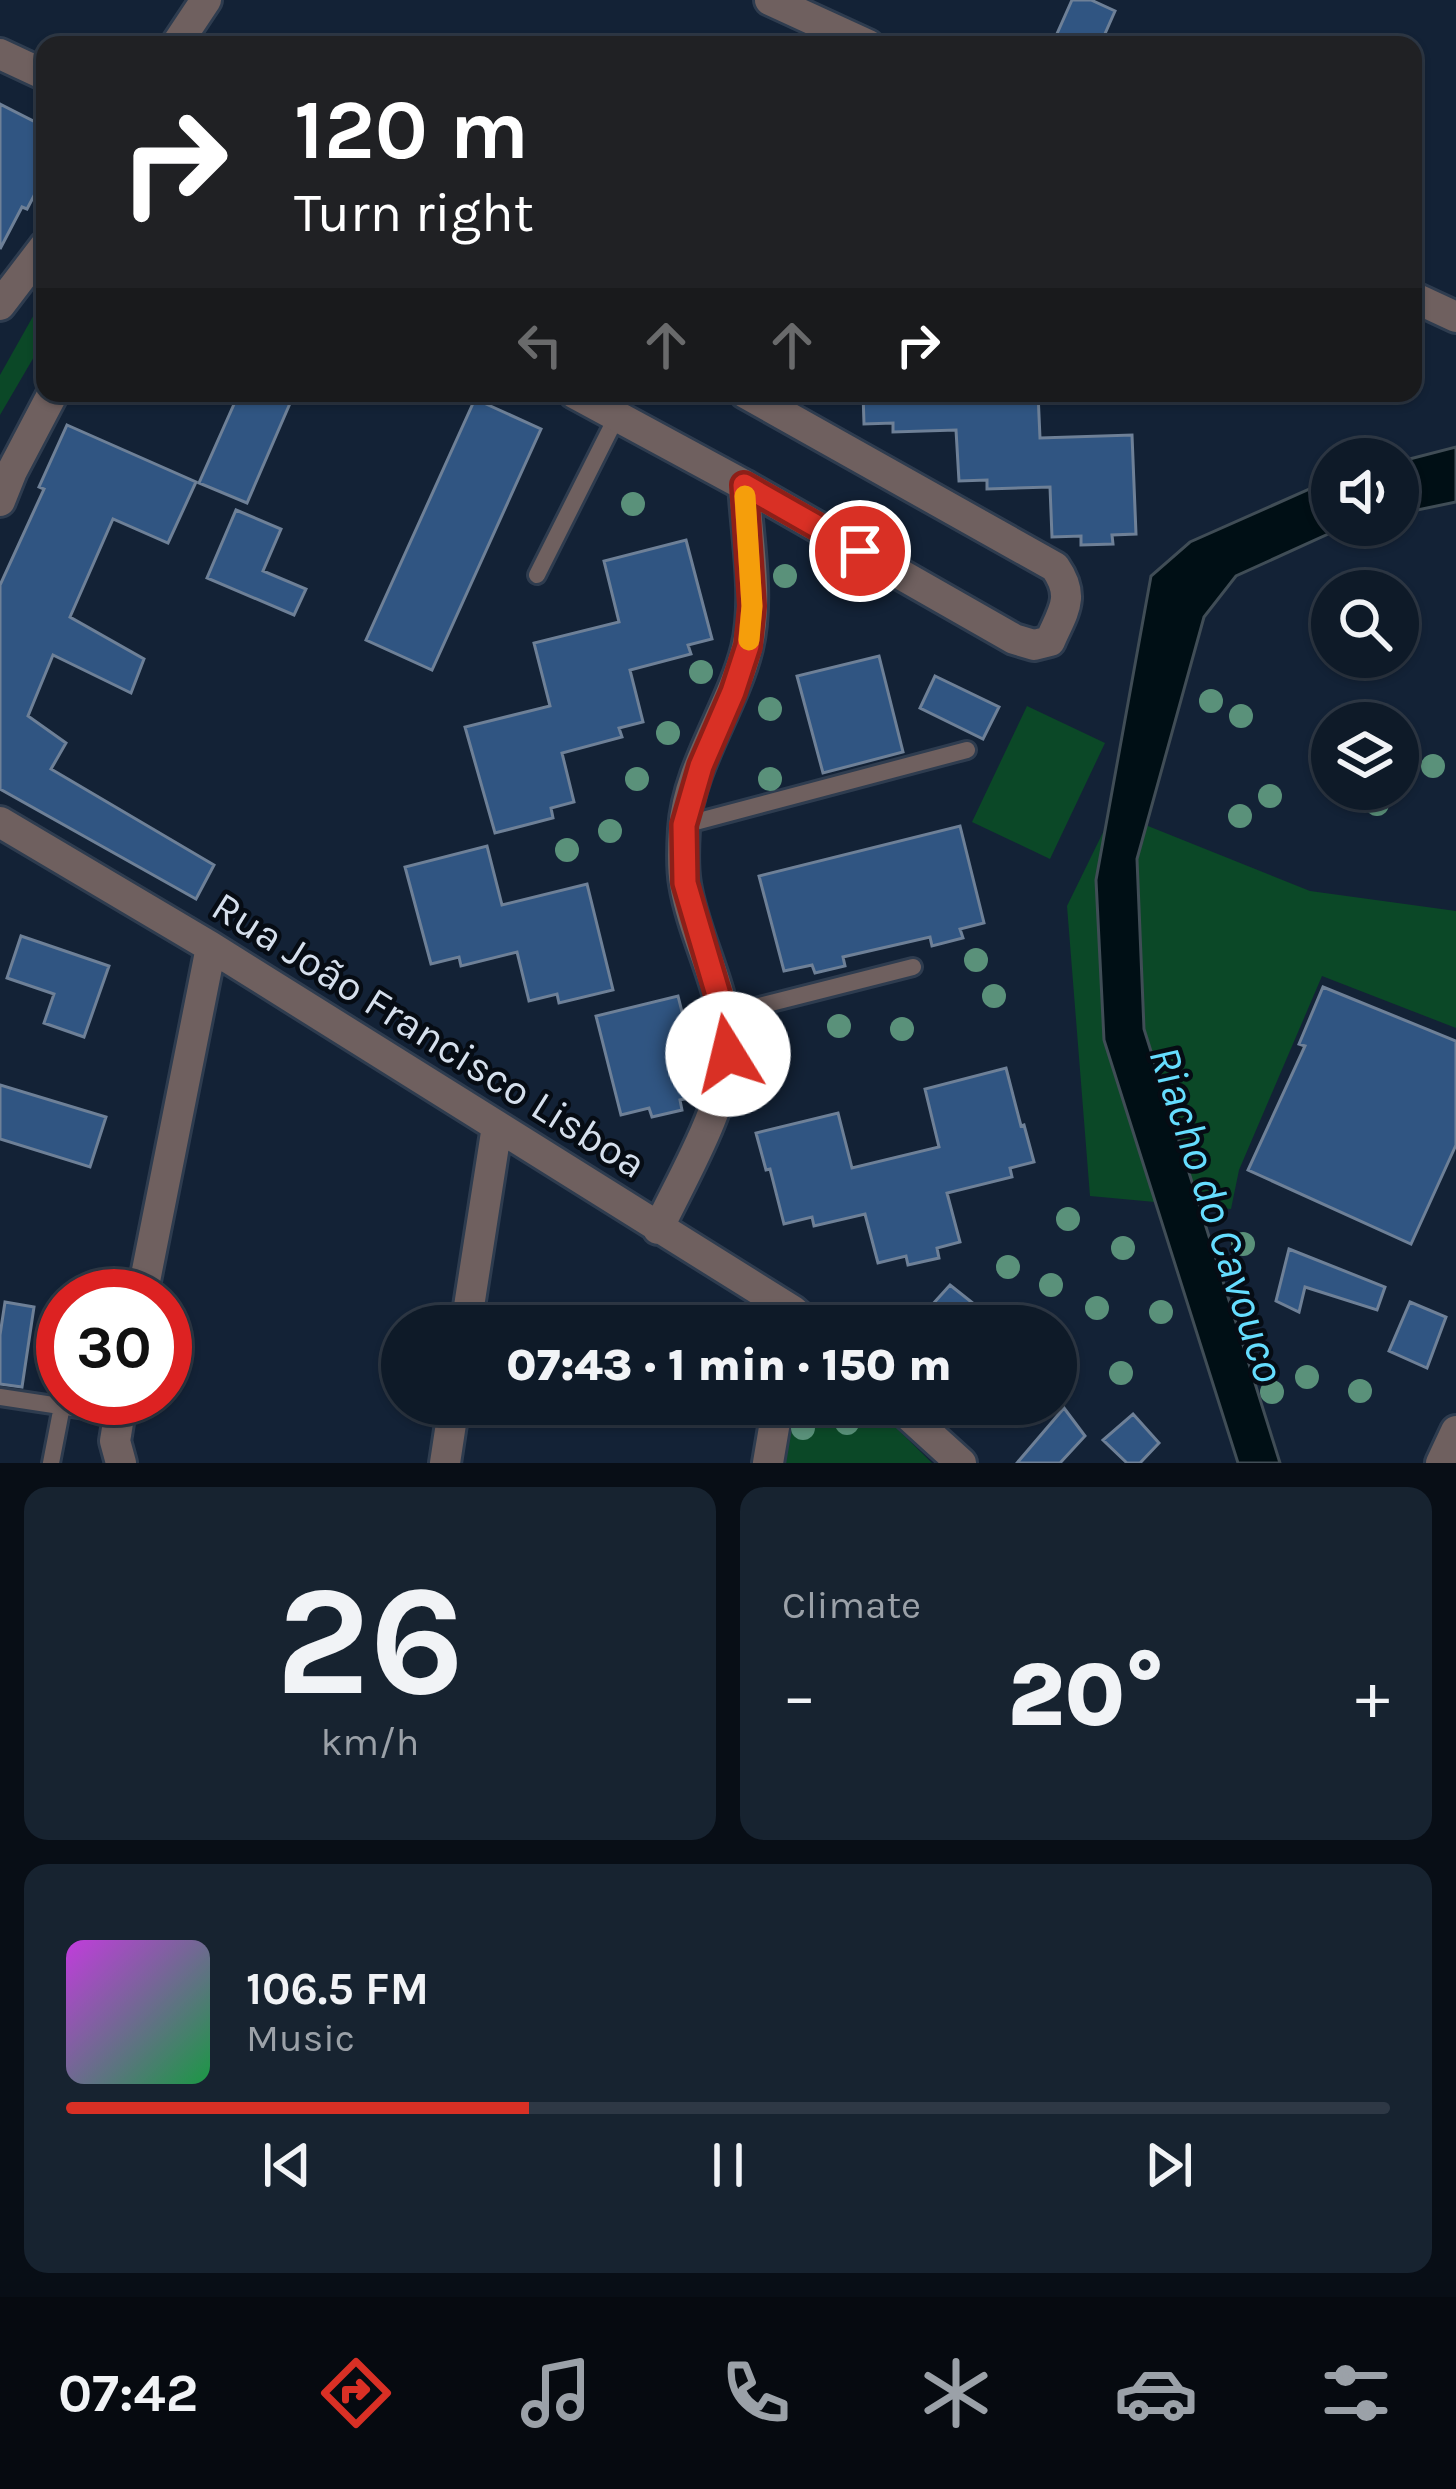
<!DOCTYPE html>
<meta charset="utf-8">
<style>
body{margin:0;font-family:Karla,sans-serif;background:#172330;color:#f1f3f6;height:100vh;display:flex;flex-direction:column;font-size:45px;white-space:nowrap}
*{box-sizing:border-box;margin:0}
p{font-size:39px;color:#9ba1a8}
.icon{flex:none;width:66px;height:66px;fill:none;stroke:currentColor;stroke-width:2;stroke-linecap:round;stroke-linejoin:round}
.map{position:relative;height:1463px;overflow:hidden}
.sheet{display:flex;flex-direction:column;gap:24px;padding:24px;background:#080e16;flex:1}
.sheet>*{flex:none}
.guide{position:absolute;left:36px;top:36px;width:1386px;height:366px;border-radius:24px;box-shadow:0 3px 9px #0004,0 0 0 3px #2e3845;background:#202124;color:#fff;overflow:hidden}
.buttons{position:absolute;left:1311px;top:438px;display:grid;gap:24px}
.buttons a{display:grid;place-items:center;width:108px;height:108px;border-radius:50%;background:#0e1a28;box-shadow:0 3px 9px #0004,0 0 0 3px #2e3845;font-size:60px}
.speed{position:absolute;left:36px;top:1269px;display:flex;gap:24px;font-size:60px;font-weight:700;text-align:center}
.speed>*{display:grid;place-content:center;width:156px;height:156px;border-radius:50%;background:#0e1a28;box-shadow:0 3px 9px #0004,0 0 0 3px #2e3845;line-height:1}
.speed .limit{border:18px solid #d22;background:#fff;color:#111}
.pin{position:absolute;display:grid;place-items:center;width:102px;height:102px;color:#fff;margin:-51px;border:6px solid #fff;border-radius:50%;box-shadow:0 3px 12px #0007}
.me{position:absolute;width:132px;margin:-66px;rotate:351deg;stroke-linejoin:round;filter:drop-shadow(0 0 9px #0008)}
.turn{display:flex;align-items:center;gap:42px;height:252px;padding:0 60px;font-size:54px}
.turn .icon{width:156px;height:156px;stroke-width:2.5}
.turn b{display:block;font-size:84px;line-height:102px}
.lanes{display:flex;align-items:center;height:114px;padding:0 60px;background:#0003;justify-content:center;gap:60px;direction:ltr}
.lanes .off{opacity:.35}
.big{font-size:90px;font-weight:800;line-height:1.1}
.sheet .tile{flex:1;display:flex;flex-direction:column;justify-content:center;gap:18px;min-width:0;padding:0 42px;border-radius:24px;background:#172330}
.sheet .dial{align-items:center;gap:0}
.dial b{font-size:156px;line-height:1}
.song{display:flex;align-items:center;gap:36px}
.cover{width:144px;height:144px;border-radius:18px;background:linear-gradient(135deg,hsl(290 70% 55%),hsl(140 70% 35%))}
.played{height:12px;border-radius:6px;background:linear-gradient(90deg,#d93025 35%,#2e3845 35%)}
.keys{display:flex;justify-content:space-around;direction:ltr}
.heat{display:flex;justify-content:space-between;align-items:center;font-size:66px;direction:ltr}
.sheet .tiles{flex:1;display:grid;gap:24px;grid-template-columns:1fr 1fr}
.tile:last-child{grid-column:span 2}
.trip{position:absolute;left:381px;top:1305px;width:696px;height:120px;border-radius:60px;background:#0e1a28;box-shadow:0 3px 9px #0004,0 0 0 3px #2e3845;font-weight:800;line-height:120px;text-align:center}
.dock{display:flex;height:192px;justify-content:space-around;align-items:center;background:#060a10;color:#9ba1a8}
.dock .icon{width:84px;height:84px}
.dock .active{color:#d93025}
.dock b{font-size:54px;color:#f1f3f6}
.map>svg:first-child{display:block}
.green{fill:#0b4827}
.water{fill:#000f15;stroke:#404d56;stroke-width:3}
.building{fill:#305582;stroke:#6e8097;stroke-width:3}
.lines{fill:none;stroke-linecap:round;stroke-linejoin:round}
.service-casing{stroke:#2e3c4f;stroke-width:22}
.minor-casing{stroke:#2e3c4f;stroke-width:36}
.tertiary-casing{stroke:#2e3c4f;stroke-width:36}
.service{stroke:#6f605f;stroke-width:16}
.minor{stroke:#6f605f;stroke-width:30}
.tertiary{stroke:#6f605f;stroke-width:30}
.tree{fill:#5a917a}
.route-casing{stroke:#8d1f18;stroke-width:30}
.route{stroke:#d93025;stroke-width:21}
.slow{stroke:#f59e0b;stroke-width:21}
.labels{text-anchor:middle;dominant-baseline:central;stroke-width:9;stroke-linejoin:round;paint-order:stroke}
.street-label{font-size:42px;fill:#d5dfec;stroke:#060c14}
.water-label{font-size:45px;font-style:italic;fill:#65ddfe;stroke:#060c14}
</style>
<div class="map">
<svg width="1456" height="1463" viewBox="0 0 1456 1463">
<rect width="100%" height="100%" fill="#132236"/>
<path class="green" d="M 45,295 L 45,338 L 0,415 L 0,375 Z
M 1027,706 L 1105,743 L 1050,859 L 972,822 Z
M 1113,812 L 1310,891 L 1456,911 L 1456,1028 L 1322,976 L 1239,1170 L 1231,1209 L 1090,1196 L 1067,906 Z
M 790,1404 L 872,1404 L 932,1463 L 779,1463 Z"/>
<path class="water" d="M 1456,447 L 1456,502 L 1398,514 L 1398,462 Z
M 1332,479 L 1332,525 L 1348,525 L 1236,576 L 1204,617 L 1137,859 L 1144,1029 L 1280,1463 L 1238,1463 L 1104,1040 L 1096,880 L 1151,576 L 1190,542 Z"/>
<path class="building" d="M 1072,0 L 1091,0 L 1115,11 L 1100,45 L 1052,45 Z
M 0,104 L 45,127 L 45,175 L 27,209 L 22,207 L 0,249 Z
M 239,393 L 273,393 L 291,401 L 247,503 L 199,483 Z
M 863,393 L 1038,393 L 1040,438 L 1132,435 L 1136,534 L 1112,535 L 1113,544 L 1081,545 L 1081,536 L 1052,537 L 1050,487 L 987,489 L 987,480 L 959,481 L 956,430 L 893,432 L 893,423 L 864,424 Z
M 475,399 L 541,429 L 432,670 L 366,640 Z
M 67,425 L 196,482 L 168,543 L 113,519 L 70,617 L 144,659 L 131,693 L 53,655 L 28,716 L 66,743 L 51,769 L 214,865 L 196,899 L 0,789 L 0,585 L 44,489 L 39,487 Z
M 236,510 L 281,529 L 263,571 L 306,589 L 294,615 L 207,578 Z
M 686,540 L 712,639 L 688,645 L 691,654 L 630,670 L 643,722 L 619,728 L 622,737 L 562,753 L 574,802 L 551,808 L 553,818 L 495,833 L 465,727 L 550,706 L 534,643 L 619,622 L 604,561 Z
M 879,656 L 903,752 L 823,773 L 797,676 Z
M 935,676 L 999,707 L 983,739 L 920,708 Z
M 960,826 L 984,923 L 960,929 L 963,938 L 932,946 L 930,937 L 843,957 L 845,966 L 815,973 L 812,965 L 784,971 L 759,876 Z
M 487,846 L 502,905 L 587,884 L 613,990 L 559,1003 L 557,994 L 529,1001 L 517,952 L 461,966 L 459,957 L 431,964 L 405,867 Z
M 21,936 L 109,966 L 84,1037 L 44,1023 L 54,994 L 7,978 Z
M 1323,987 L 1456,1041 L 1456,1145 L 1411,1244 L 1248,1170 L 1305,1046 L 1299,1044 Z
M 678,996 L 701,1087 L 698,1096 L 680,1100 L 682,1110 L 652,1117 L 649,1108 L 621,1115 L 596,1016 Z
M 1006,1068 L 1021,1126 L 1024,1125 L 1034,1162 L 1010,1168 L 1012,1177 L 947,1193 L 960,1242 L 937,1248 L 939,1258 L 908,1265 L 906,1256 L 878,1263 L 865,1214 L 814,1226 L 812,1217 L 784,1224 L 770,1169 L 766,1170 L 756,1133 L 838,1113 L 852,1168 L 939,1147 L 925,1089 Z
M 0,1085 L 106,1117 L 90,1167 L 0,1139 Z
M 1289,1249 L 1385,1287 L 1377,1310 L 1305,1287 L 1299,1312 L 1276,1301 Z
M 950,1285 L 974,1304 L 957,1326 L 913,1326 Z
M 5,1302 L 34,1307 L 22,1387 L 0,1384 L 0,1335 Z
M 1410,1302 L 1446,1317 L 1427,1368 L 1389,1351 Z
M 1064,1408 L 1085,1436 L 1060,1463 L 1017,1463 Z
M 1133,1414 L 1159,1443 L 1140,1463 L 1127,1463 L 1103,1440 Z"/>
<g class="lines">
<defs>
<path id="service" d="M 537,575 L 617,416
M 684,825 L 967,750
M 724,1015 L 913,967
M 0,1397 L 119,1415
M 51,1463 L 62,1406"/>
<path id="minor" d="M 770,0 L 868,45
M 176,45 L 206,0
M 0,54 L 45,75
M 1413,297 L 1456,317
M 0,305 L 45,246
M 574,393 L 744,485 L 1014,639 L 1034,645 L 1050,641 C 1063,611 1076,597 1055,567 L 745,393
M 0,501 L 12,471 L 53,393
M 0,822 L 211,947 L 793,1311 L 810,1326
M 658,1229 C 681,1180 727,1104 727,1051 C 728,993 694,940 685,884 C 682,867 683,846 684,829 C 688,767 732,708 747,648 C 759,599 747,535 744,485
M 142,1296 L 211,947
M 466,1326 L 497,1126
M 896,1404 L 961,1463
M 121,1463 L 115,1441 L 122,1398
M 445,1463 L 454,1404
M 768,1463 L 778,1404"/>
<path id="tertiary" d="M 1441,1463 L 1456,1431"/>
</defs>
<use href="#service" class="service-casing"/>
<use href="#minor" class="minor-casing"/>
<use href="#tertiary" class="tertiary-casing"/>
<use href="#service" class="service"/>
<use href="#minor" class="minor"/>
<use href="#tertiary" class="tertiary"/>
</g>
<g class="tree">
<circle cx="633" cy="504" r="12"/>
<circle cx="785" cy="576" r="12"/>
<circle cx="701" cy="672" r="12"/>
<circle cx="1211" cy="701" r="12"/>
<circle cx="770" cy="709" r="12"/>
<circle cx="1241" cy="716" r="12"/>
<circle cx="668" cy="733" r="12"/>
<circle cx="1433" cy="766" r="12"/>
<circle cx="637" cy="779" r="12"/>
<circle cx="770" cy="779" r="12"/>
<circle cx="1270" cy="796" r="12"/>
<circle cx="1377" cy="804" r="12"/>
<circle cx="1240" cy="816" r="12"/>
<circle cx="610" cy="831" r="12"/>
<circle cx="567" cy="850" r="12"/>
<circle cx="976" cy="960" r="12"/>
<circle cx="994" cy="996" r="12"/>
<circle cx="839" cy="1026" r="12"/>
<circle cx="902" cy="1029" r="12"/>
<circle cx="1068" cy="1219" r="12"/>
<circle cx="1243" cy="1244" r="12"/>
<circle cx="1123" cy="1248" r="12"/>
<circle cx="1008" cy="1267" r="12"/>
<circle cx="1051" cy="1285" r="12"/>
<circle cx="1097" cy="1308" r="12"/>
<circle cx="1161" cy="1312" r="12"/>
<circle cx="1121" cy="1373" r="12"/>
<circle cx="1307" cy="1377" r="12"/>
<circle cx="1360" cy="1391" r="12"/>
<circle cx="1272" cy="1392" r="12"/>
<circle cx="847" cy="1423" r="12"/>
<circle cx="803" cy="1428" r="12"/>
</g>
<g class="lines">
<defs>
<path id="route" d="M 728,1054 L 724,1015 L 685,883 L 684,825 L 701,766 L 733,692 L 748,646 L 752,606 L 744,485 L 860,551"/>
</defs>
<use href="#route" class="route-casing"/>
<use href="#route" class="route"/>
<path class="slow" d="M 745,496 L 752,606 L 749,640"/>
</g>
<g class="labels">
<g class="street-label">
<text transform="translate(429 1035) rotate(32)">Rua João Francisco Lisboa</text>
</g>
<g class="water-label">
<text transform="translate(1217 1214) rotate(72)">Riacho do Cavouco</text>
</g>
</g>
</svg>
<div class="buttons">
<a><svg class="icon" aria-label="sound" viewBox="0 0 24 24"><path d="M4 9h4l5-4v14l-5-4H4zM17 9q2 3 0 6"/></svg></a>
<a><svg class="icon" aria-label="search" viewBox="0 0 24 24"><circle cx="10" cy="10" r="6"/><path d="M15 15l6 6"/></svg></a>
<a><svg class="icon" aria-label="layers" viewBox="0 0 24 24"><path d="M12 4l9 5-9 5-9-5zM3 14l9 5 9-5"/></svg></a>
</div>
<div class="speed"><div class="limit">30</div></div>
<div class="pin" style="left:860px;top:551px;background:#d93025"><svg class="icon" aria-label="arrive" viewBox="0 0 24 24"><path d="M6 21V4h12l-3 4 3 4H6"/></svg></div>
<svg class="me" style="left:728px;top:1054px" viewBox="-20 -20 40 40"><circle r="19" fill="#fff"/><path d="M0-13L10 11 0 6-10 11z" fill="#d93025"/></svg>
<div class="trip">07:43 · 1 min · 150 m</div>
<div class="guide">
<div class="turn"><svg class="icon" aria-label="right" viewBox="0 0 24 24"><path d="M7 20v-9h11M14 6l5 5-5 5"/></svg><div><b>120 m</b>Turn right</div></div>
<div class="lanes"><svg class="icon off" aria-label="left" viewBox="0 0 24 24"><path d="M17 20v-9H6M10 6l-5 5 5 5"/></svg><svg class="icon off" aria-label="ahead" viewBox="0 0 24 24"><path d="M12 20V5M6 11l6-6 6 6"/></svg><svg class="icon off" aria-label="ahead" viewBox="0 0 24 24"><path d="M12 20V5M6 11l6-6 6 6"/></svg><svg class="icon" aria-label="right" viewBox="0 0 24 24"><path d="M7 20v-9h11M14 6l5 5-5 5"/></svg></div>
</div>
</div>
<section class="sheet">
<div class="tiles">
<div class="tile dial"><b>26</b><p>km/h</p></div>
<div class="tile"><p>Climate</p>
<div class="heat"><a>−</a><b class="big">20°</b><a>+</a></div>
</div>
<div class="tile">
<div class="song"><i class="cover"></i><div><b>106.5 FM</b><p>Music</p></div></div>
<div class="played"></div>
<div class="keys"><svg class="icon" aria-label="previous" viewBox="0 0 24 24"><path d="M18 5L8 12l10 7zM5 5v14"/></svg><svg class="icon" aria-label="pause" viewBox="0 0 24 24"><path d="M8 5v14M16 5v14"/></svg><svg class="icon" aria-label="next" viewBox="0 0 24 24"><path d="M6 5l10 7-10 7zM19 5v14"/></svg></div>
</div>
</div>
</section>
<nav class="dock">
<b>07:42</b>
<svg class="icon active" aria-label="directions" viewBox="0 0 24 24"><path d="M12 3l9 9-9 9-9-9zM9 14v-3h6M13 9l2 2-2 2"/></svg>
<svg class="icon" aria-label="music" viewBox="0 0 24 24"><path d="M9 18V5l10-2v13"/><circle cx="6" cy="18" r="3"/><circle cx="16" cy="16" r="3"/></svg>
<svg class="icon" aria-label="phone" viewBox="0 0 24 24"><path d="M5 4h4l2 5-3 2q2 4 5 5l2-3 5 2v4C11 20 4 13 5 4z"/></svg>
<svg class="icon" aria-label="climate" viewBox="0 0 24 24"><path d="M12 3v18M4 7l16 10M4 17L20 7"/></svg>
<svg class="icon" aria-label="car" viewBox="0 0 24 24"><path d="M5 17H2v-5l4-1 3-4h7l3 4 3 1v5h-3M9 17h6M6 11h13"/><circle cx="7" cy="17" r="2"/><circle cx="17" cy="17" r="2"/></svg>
<svg class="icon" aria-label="filters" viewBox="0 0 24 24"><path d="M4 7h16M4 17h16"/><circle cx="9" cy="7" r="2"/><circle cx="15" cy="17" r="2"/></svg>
</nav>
